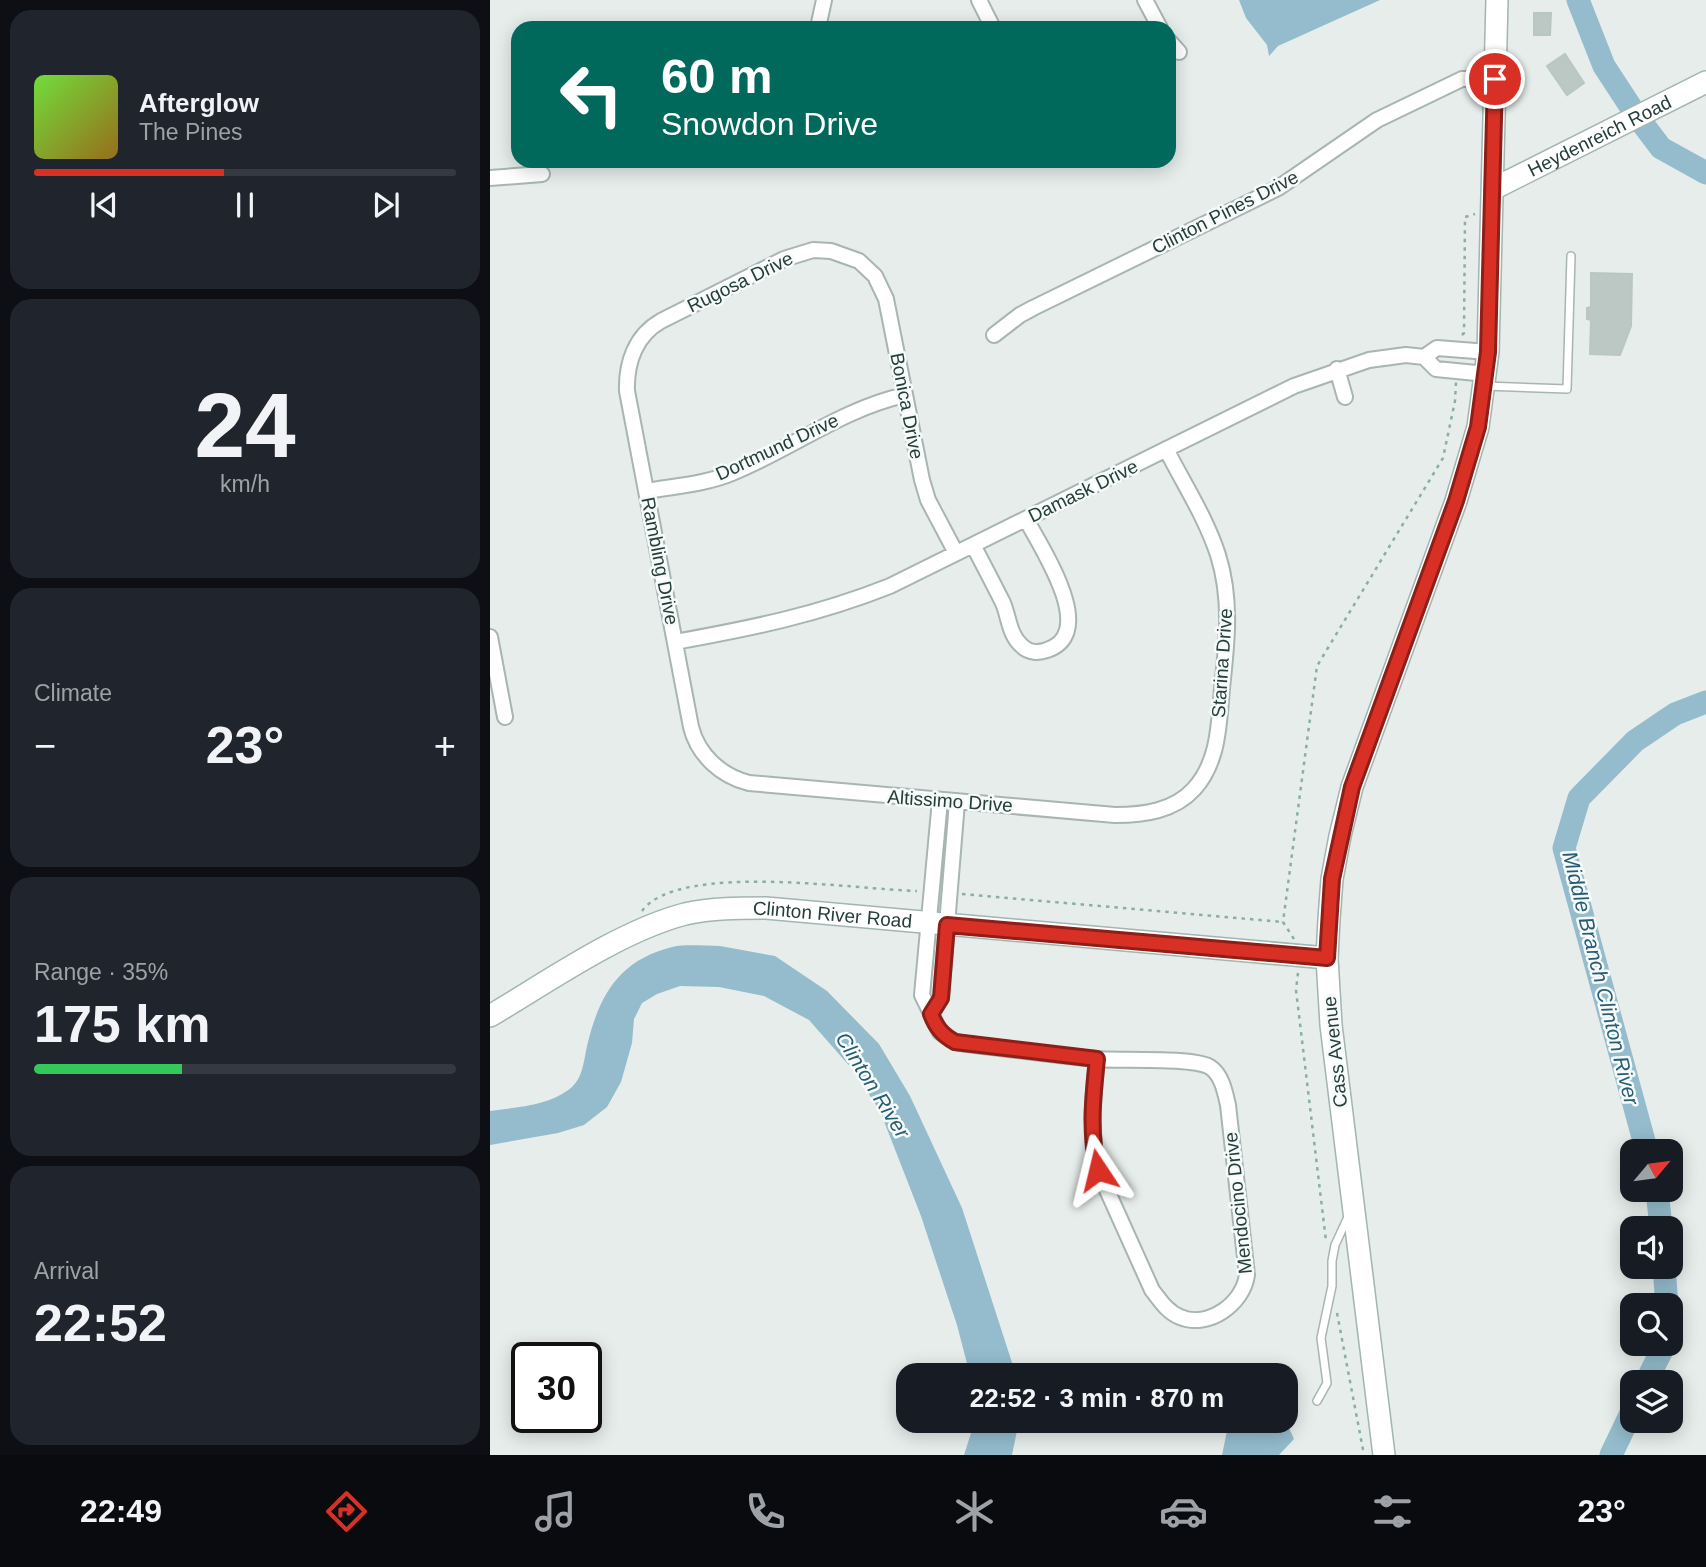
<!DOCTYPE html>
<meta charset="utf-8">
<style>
body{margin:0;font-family:Arial,sans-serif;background:#20242c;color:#f1f3f6;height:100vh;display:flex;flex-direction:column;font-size:26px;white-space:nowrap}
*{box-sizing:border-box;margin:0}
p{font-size:23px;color:#9ea1a6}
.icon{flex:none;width:38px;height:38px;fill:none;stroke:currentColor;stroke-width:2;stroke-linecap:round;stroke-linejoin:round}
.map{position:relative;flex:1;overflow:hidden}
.side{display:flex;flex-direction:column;gap:10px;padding:10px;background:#0d0f14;width:490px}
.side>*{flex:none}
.banner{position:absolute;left:21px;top:21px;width:665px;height:147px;border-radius:21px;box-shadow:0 4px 18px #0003;background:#00695c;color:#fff;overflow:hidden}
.needle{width:46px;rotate:61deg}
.buttons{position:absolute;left:1130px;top:1139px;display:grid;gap:14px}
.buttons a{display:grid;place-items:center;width:63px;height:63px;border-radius:14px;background:#171b24;box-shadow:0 4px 18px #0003;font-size:35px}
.speed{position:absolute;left:21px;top:1342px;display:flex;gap:14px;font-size:35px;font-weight:700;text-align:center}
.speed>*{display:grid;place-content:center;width:91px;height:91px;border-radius:50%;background:#171b24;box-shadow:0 4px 18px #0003;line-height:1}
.speed .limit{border:4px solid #111;border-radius:10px;background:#fff;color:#111}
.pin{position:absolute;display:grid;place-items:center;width:60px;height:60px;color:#fff;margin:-30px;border:4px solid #fff;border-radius:50%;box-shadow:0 2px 7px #0007}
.me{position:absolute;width:77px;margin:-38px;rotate:350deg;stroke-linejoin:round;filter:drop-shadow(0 0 5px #0008)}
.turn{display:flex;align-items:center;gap:24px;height:147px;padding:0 35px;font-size:32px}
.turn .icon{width:91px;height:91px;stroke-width:2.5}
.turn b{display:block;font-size:49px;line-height:60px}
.big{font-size:52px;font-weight:600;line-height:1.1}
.side .card{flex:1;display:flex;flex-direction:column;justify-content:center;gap:10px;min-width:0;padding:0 24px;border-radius:21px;background:#20242c}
.side .dial{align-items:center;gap:0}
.dial b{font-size:91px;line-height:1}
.song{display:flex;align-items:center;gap:21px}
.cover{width:84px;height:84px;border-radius:10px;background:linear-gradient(135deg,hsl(100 70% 55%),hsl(40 70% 35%))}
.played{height:7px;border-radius:4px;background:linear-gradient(90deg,#d93025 45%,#363941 45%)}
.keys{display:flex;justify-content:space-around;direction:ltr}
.heat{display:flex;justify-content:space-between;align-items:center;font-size:38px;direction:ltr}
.charge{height:10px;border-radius:5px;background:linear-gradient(90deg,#34c759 35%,#363941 0)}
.trip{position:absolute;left:406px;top:1363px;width:402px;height:70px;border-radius:21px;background:#171b24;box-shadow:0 4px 18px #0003;font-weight:600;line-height:70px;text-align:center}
.dock{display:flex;height:112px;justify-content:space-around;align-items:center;background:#090b0e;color:#9ea1a6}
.dock .icon{width:49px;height:49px}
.dock .on{color:#d93025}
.dock b{font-size:32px;color:#f1f3f6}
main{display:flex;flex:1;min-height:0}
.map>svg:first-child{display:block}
.water{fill:#94bccc}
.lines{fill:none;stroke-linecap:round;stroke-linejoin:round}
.river{stroke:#94bccc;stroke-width:23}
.building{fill:#bbc8c4;stroke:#b9c7c3;stroke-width:2}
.lane-casing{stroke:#a9b5b3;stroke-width:10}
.street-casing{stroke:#a9b5b3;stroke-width:18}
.secondary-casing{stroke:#a2b5b1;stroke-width:24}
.path{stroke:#8aaea7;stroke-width:2.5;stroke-dasharray:3.5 5;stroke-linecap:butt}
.lane{stroke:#fff;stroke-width:7}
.street{stroke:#fff;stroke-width:14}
.secondary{stroke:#fff;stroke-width:21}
.route-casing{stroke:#8d1f18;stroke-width:18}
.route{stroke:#d93025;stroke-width:12}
.labels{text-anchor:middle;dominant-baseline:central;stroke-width:5;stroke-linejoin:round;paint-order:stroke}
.street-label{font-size:19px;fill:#263e3b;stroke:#f6faf9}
.water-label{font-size:21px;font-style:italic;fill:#265d75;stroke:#f6faf9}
</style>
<main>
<section class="side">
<div class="card">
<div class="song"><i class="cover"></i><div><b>Afterglow</b><p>The Pines</p></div></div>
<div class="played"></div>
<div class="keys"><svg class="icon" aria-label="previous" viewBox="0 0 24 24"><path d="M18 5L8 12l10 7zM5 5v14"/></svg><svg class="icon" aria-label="pause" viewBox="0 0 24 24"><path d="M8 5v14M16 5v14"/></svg><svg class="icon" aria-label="next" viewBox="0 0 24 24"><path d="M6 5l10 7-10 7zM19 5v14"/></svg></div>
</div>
<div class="card dial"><b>24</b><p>km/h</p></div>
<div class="card"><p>Climate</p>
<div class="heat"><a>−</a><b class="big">23°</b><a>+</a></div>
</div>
<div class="card"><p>Range · 35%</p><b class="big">175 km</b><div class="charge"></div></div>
<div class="card"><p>Arrival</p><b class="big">22:52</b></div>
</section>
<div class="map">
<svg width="1216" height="1455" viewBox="0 0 1216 1455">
<rect width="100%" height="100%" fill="#e6edeb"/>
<path class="water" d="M 749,0 L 890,0 L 788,46 L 779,56 L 777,45 L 756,18 Z
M 230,946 L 285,956 L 337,991 L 389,1044 L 420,1096 L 472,1208 L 526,1375 L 480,1375 L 467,1325 L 431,1216 L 390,1111 L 363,1070 L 319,1020 L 274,996 L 229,987 L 190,986 L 167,994 L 152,1003 L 144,1019 L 142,1043 L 131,1082 L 117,1107 L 94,1125 L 68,1133 L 0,1145 L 0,1111 C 27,1107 60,1106 82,1087 C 94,1076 94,1057 98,1042 C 110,994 130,960 182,947 C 196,944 215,946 230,946 Z
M 482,1421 L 529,1421 L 522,1455 L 474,1455 L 482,1430 Z
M 753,1422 L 798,1426 L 804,1439 L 789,1455 L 732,1455 L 737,1431 Z"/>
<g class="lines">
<path class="river" d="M 1088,0 L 1114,66 L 1146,115 L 1171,148 L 1216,173
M 1157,1152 L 1074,848 L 1089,798 L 1145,741 L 1185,714 L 1216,702
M 1167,1190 L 1171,1228
M 1174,1267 L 1177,1306
M 1156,1382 L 1175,1344
M 1121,1455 L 1143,1409"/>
</g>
<path class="building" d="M 1044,13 L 1061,13 L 1060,35 L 1044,35 Z
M 1075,54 L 1094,83 L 1077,95 L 1057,66 Z
M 1101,273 L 1142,274 L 1141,326 L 1130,355 L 1100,354 L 1101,320 L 1097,319 L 1097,308 L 1101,307 Z"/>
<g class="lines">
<defs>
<path id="lane" d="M 995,386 L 1077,389 L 1081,256
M 827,1401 L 837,1383 L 831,1338 L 842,1286 L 842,1261 L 845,1245 L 858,1217"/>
<path id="street" d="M 489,0 L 503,28
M 655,0 L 670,28
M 331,28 L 329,23 L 334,0
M 679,41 L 689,52
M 0,178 L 52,174
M 504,335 L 530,315 L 543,308 L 788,188 L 887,120 L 972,79 L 1005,79
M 934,357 L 946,369 L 996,374
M 847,369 L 855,397
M 157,491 C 185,486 216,484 242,473 C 301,449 352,409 415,395
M 483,545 C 493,564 503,583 513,603 C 519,617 519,635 532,646 C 539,653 549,653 557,650 C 609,633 551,548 536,519
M 466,553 L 438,500 L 432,480 L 396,299 L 385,276 L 369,261 L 341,251 L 323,250 L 294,259 L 171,321 C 146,335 136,362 137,391 L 201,727 C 208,755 231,776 259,783 L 625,815 C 654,815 684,811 704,789 C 729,762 729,722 732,688 C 737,643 742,599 728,555 C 716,518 694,484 676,449
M 0,637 L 15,717
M 185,642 C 262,628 327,615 400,586 L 804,386 L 879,360 L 916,355 L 934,357 L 947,348 L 998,352
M 450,800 L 432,995 L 450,1032 L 465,1042 L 477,1044 C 520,1049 563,1055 606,1059 C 631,1061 702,1057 720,1067 C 732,1075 735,1092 738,1105 L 757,1275 C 753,1304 718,1329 690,1317 C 677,1312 670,1300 662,1290 L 608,1170 C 599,1130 603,1099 607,1059
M 441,1014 L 451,998 L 467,802"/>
<g id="secondary">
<path id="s1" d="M 1003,189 L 1216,82"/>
<path id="s2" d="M 0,1016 C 59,981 130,931 195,914 C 222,908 249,908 276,908 L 837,958"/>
<path d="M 894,1455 L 841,1025 L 837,958 L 839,919 L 842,879 L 850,836 L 862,787 L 966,501 L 988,427 L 998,352 L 1007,0"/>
</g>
</defs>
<use href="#lane" class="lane-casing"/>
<use href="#street" class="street-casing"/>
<use href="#secondary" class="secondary-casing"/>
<path class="path" d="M 972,335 L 974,333 L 975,217 L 985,214
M 472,894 L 793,922
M 152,911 C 188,861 369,890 427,891
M 804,939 L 793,922 L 827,666 L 953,458 L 965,401 L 966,382
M 808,973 L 806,990 L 836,1241
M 847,1313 L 874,1455"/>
<use href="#lane" class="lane"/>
<use href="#street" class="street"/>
<use href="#secondary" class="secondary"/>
</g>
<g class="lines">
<defs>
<path id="route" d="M 608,1170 C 599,1132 603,1097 607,1059 L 465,1042 C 452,1035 446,1027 441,1014 L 451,998 L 457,925 L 837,958 L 842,879 L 862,787 L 966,501 L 988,427 L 998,352 L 1005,79"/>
</defs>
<use href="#route" class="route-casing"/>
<use href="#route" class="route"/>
</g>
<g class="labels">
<g class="street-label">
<text stroke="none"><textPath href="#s1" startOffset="119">Heydenreich Road</textPath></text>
<text transform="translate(735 212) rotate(-27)">Clinton Pines Drive</text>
<text transform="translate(250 282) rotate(-26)">Rugosa Drive</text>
<text transform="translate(417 406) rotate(79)">Bonica Drive</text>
<text transform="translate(287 447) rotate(-25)">Dortmund Drive</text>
<text transform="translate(593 491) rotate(-26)">Damask Drive</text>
<text transform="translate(170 561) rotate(79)">Rambling Drive</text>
<text transform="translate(732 663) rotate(-86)">Starina Drive</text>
<text transform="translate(460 801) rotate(4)">Altissimo Drive</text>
<text stroke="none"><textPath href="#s2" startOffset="369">Clinton River Road</textPath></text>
<text transform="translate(845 1052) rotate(-96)">Cass Avenue</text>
<text transform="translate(748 1203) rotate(-96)">Mendocino Drive</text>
</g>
<g class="water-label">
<text transform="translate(1111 978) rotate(76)">Middle Branch Clinton River</text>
<text transform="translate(383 1085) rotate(58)">Clinton River</text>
</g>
</g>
</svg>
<div class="buttons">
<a><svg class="needle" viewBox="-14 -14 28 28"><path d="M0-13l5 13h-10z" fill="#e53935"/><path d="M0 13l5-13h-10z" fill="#9ea1a6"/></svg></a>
<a><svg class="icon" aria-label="sound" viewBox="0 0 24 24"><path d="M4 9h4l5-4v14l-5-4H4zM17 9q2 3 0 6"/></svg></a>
<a><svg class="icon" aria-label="search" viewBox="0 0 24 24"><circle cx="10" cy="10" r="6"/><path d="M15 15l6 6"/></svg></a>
<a><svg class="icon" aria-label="layers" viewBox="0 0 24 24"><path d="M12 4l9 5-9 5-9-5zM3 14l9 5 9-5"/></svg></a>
</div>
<div class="speed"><div class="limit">30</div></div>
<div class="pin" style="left:1005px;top:79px;background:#d93025"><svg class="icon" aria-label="arrive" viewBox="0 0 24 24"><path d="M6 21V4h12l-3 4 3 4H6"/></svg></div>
<svg class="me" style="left:608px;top:1170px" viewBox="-20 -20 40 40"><path d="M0-17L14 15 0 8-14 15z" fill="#d93025" stroke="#fff" stroke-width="4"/></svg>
<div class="trip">22:52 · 3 min · 870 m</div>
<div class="banner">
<div class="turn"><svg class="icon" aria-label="left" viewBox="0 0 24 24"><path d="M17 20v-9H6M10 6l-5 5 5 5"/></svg><div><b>60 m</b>Snowdon Drive</div></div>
</div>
</div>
</main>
<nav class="dock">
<b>22:49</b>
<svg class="icon on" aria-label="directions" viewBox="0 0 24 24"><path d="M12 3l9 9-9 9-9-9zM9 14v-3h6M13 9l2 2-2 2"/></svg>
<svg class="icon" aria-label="music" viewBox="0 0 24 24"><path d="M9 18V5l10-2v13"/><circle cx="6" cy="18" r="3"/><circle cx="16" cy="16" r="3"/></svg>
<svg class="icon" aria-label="phone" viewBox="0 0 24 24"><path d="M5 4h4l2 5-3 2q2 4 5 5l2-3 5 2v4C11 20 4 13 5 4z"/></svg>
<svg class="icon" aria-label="climate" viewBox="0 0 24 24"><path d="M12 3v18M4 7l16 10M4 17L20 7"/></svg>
<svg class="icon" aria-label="car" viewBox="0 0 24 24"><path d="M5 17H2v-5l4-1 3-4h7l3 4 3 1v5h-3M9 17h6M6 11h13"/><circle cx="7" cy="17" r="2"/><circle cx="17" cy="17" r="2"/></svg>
<svg class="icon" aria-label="filters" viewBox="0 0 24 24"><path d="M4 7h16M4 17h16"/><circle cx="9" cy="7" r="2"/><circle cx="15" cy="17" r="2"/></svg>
<b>23°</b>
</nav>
